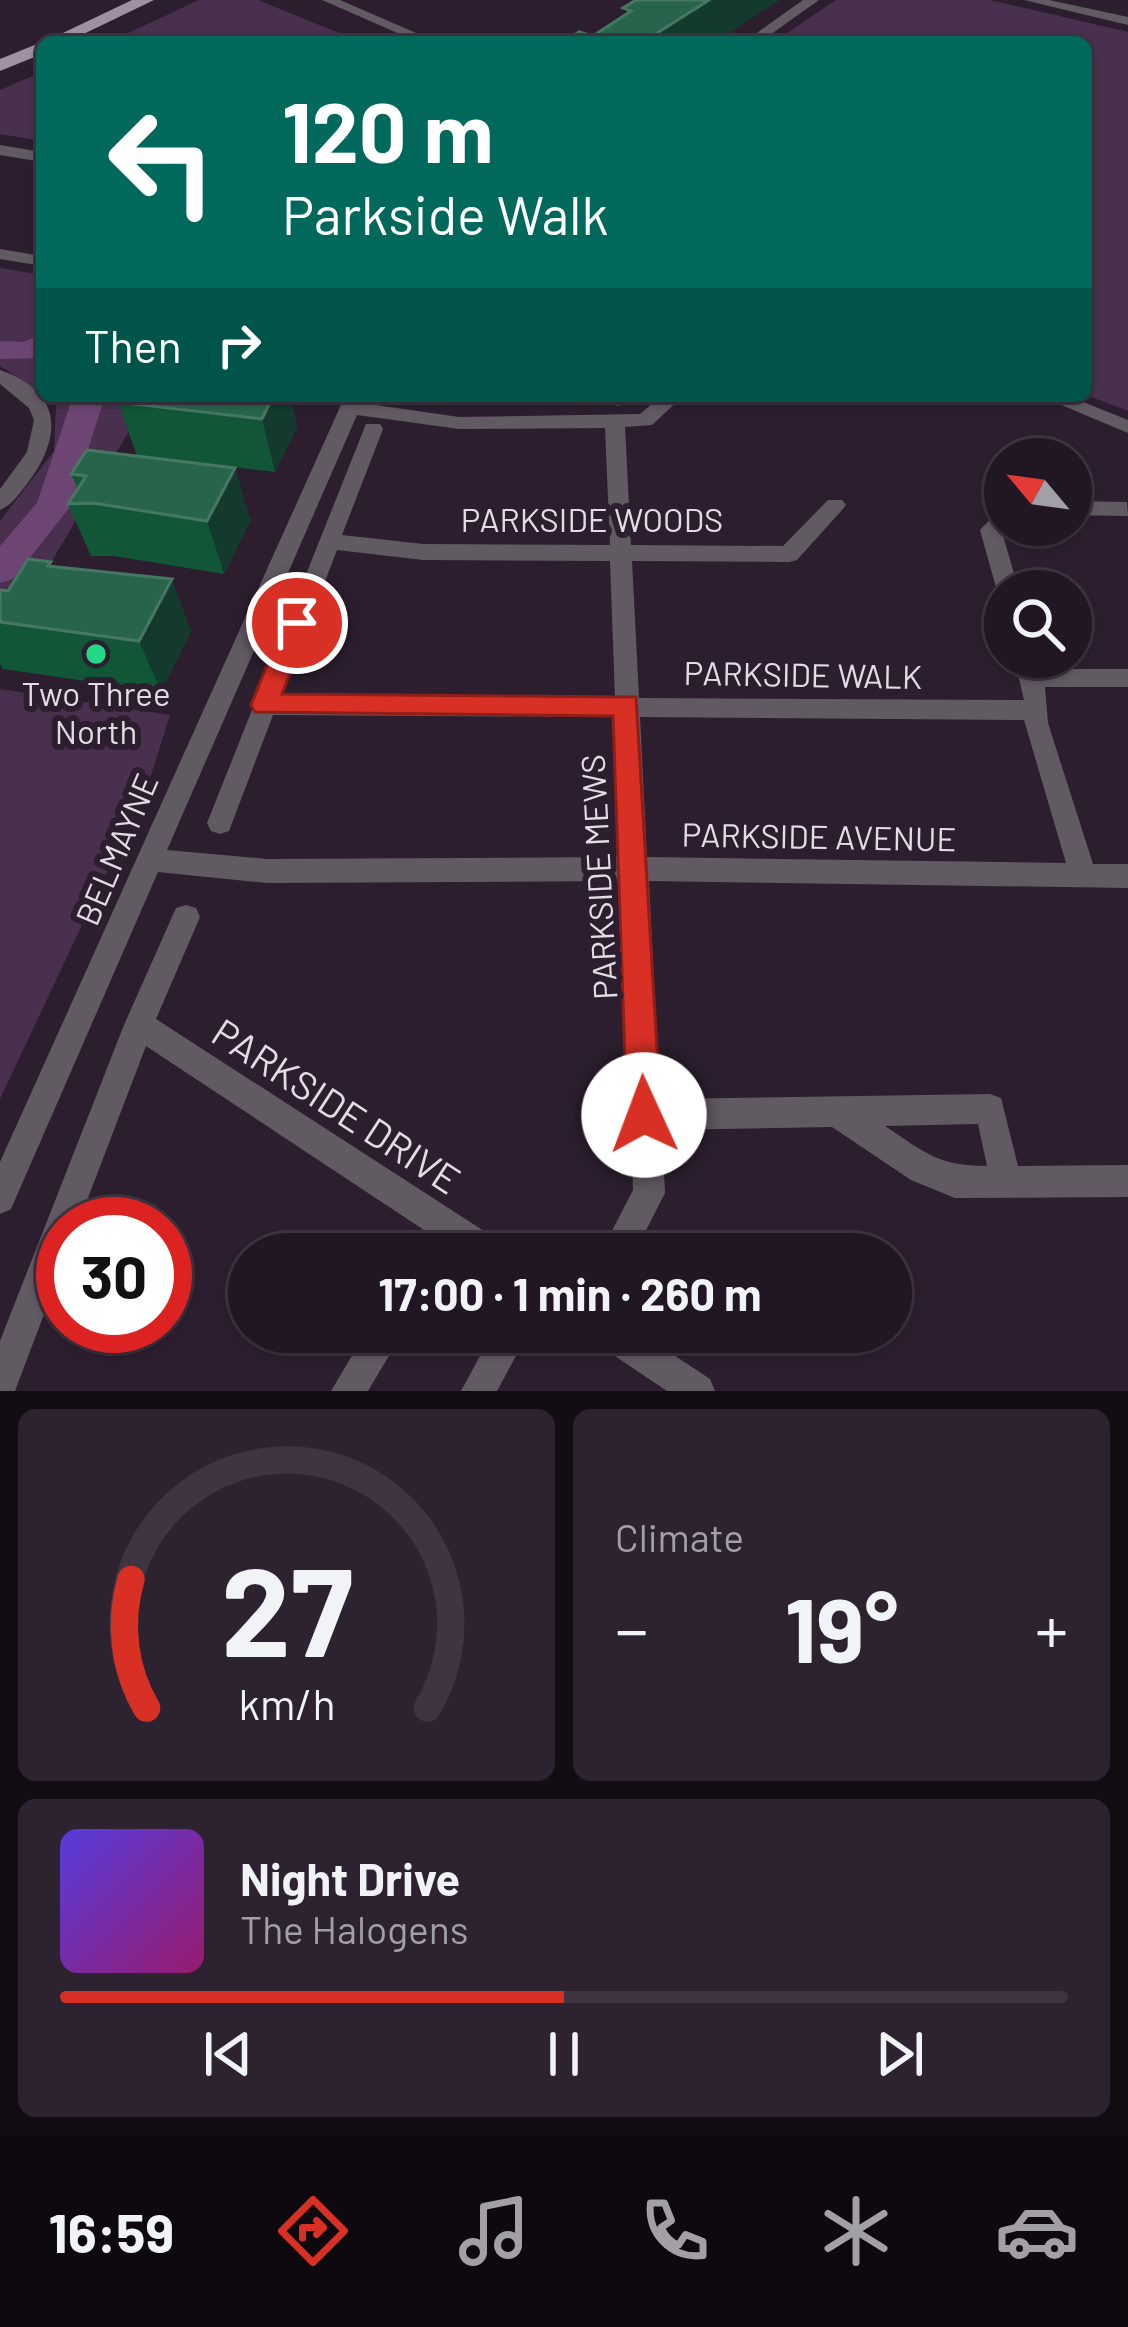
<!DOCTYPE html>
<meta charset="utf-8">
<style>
body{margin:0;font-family:Barlow,sans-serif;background:#2d2330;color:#f1f3f6;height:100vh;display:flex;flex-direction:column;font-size:45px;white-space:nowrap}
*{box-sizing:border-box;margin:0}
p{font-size:39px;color:#a29fa6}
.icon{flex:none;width:66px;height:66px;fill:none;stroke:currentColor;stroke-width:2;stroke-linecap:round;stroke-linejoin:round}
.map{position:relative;height:1391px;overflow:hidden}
.sheet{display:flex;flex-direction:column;gap:18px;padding:18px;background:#120c13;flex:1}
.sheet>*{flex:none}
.hud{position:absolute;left:36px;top:36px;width:1056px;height:366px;border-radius:18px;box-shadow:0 3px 9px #0004,0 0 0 3px #3e3541;background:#00695c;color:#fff;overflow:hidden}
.needle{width:78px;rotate:299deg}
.buttons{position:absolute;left:984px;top:438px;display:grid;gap:24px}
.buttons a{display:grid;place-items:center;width:108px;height:108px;border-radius:50%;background:#211623;box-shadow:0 3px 9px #0004,0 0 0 3px #3e3541;font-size:60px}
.speed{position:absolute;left:36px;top:1197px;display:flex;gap:24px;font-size:60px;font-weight:700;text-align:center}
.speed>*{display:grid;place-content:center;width:156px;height:156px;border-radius:50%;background:#211623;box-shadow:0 3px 9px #0004,0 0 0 3px #3e3541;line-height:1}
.speed .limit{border:18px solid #d22;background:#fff;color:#111}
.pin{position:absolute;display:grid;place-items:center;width:102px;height:102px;color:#fff;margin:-51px;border:6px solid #fff;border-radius:50%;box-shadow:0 3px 12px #0007}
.me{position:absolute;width:132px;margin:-66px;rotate:358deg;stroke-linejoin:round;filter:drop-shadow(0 0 9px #0008)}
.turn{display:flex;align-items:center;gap:42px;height:252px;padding:0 48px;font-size:54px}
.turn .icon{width:156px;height:156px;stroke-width:2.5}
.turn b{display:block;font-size:84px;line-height:102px}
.then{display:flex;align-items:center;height:114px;padding:0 48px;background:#0003;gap:24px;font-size:45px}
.big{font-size:90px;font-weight:700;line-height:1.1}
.sheet .card{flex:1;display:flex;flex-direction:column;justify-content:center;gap:18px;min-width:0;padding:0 42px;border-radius:18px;background:#2d2330}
.sheet .dial{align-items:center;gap:0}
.dial svg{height:312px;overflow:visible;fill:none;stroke:#3e3541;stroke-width:7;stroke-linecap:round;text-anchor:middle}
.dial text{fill:#f1f3f6;stroke:none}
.song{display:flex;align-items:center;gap:36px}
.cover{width:144px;height:144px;border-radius:18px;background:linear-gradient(135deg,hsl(250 70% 55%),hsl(320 70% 35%))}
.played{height:12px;border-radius:6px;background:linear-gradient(90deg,#d93025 50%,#3e3541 50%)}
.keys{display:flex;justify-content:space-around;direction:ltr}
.heat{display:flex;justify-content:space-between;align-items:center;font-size:66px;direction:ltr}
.sheet .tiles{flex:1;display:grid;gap:18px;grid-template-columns:1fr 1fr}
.card:last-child{grid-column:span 2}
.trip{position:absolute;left:228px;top:1233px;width:684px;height:120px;border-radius:60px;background:#211623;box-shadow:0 3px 9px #0004,0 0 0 3px #3e3541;font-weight:700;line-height:120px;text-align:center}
.tab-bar{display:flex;height:192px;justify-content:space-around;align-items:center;background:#0d090e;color:#a29fa6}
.tab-bar .icon{width:84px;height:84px}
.tab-bar .on{color:#d93025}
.tab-bar b{font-size:54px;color:#f1f3f6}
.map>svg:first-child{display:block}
.green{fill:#4a304f}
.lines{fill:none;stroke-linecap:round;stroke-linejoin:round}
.river{fill:#6c4573;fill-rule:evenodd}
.minor{fill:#625a63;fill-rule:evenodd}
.major{fill:#9f90a2;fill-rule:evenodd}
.wall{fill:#125638}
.shaded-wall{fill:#133a2d}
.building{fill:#28644b;stroke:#467763;stroke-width:3}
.route{fill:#d93025;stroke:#8d1f18;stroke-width:3}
.poi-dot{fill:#25d886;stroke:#2c1e2f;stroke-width:4.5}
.labels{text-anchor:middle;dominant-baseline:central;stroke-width:12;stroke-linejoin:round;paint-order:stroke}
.street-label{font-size:33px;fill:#e4dbe6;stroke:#2c1e2f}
.poi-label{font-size:33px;fill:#e4dbe6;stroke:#2c1e2f}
.near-street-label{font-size:39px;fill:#e4dbe6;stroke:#2c1e2f}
</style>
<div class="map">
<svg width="1128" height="1391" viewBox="0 0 1128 1391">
<rect width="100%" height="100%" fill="#2c1e2f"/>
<path class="green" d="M 199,0 L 258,0 L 361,42 L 109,42 Z
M 836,0 L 990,0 L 1128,32 L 1128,411 L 1086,395 L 1086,42 L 774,42 Z
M 42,72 L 42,141 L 0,134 L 0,90 Z
M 0,268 L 42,275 L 42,393 L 0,366 Z
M 46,396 L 150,396 L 0,648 L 0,521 L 54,451 L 56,405 Z
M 0,689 L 170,715 L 148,785 L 0,1099 Z"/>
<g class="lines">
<path class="river" d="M 42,334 L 41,358 L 0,359 L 0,341 L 24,342 Z
M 73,396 L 105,396 L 70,507 L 13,579 L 0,583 L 0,546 L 37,503 Z"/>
<path class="minor" d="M 322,0 L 340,0 L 437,42 L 418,42 Z
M 803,0 L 819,0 L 760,42 L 744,42 Z
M 1024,0 L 1049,0 L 1128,17 L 1128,25 Z
M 0,145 L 42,152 L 42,162 L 0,155 Z
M 0,249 L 42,256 L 42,266 L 0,259 Z
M 0,370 C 63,392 63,436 27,484 C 19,494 12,505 0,510 L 0,489 L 27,452 L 34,420 L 29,408 L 0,384 Z
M 345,396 L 365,396 L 362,403 L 459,417 L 640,414 L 661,396 L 683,396 L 652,425 L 625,427 L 631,545 L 783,546 L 828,500 L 842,500 L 846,505 L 842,510 L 797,560 L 789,562 L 632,561 L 639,698 L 1024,700 L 1014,657 L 1038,657 L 1041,669 L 1128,669 L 1128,687 L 1045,687 L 1048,723 L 1093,864 L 1128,864 L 1128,888 L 649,881 L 660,1099 L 990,1094 L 1001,1098 L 1018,1166 L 1128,1165 L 1128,1197 L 955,1198 L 911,1180 L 832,1127 L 662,1130 L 665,1193 L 634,1254 L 600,1254 L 633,1190 L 622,881 L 267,883 L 158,872 L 11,1209 L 0,1214 L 0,1162 ZM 357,415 L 459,429 L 605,428 L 610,545 L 423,544 L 342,535 L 383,429 L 380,424 L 366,424 L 207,823 L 211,831 L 220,834 L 229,831 L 273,715 L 616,717 L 621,857 L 267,859 L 167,850 ZM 337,550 L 423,560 L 610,561 L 615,698 L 281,696 ZM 640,717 L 1024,720 L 1066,863 L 647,857 ZM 978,1124 L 987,1166 C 938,1166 924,1152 885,1126 Z
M 607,396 L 627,396 L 628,400 L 618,406 L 611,404 Z
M 1040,396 L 1068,396 L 1128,420 L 1128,433 Z
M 1071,501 L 1127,502 L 1128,516 L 1071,515 Z
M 1005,510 L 1005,525 L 1010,525 L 1002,532 L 1019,591 L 1005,591 L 1005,598 L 997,591 L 980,530 L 997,512 Z
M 186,905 L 196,908 L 200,917 L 156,1019 L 501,1242 L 505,1254 L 420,1254 L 430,1234 L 146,1046 L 78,1224 L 63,1224 L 63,1264 L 15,1391 L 0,1391 L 0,1341 L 124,1025 L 176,908 Z
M 366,1332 L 403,1332 L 368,1391 L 331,1391 Z
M 493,1332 L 529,1332 L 497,1391 L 461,1391 Z
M 592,1332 L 639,1332 L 710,1379 L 715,1391 L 667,1391 L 597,1344 Z"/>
<path class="major" d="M 132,0 L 154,0 L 67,42 L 44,42 Z
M 42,42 L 42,54 L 0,71 L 0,59 Z"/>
</g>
<path class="wall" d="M 122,396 L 290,396 L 297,427 L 275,472 L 137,456 L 118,402 Z
M 235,468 L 250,521 L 224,574 L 114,556 L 91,556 L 68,504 L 78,489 L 71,474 Z
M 53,567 L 191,631 L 161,692 L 3,669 L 0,664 L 0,590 L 8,591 Z"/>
<path class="shaded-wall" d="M 709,0 L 780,0 L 715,42 L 643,42 Z
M 273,396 L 290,396 L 297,427 L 275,472 L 262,419 Z
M 235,468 L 250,521 L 224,574 L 207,521 Z
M 172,579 L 191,631 L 161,692 L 139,641 Z"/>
<path class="building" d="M 636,0 L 709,0 L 643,42 L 564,42 L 579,32 L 593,36 L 631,11 L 623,8 Z
M 122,396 L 273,396 L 262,419 L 118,402 Z
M 87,450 L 235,468 L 207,521 L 93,503 L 68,504 L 86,476 L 71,474 Z
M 28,559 L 51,562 L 48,566 L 172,579 L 139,641 L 0,622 L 0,590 L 8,591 Z"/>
<path class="route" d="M 297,613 L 310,623 L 282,694 L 636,697 L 661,1115 L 656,1127 L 644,1132 L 632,1127 L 627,1115 L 613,716 L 255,712 L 251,705 L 284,623 Z"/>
<circle class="poi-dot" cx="96" cy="654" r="12"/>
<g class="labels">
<g class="street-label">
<text x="592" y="519">PARKSIDE WOODS</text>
<text transform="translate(803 674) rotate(1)">PARKSIDE WALK</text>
<text transform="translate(819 836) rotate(1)">PARKSIDE AVENUE</text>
<text transform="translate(116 849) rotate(-67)">BELMAYNE</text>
<text transform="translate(598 877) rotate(-93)">PARKSIDE MEWS</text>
</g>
<g class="poi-label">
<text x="96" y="693">Two Three<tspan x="96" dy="38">North</tspan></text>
</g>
<g class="near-street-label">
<text transform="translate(337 1105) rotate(33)">PARKSIDE DRIVE</text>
</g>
</g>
</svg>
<div class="buttons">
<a><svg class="needle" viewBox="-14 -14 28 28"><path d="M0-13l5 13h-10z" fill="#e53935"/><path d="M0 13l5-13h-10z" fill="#a29fa6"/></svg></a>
<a><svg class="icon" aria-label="search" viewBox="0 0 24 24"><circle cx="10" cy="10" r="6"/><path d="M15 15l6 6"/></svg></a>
</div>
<div class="speed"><div class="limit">30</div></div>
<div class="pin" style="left:297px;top:623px;background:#d93025"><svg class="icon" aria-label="arrive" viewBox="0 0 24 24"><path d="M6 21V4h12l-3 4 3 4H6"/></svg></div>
<svg class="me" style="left:644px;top:1115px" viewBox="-20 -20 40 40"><circle r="19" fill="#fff"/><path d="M0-13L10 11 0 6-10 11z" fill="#d93025"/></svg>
<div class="trip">17:00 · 1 min · 260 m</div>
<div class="hud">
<div class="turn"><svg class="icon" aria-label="left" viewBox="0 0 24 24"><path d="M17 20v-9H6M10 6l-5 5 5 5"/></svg><div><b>120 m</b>Parkside Walk</div></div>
<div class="then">Then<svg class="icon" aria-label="right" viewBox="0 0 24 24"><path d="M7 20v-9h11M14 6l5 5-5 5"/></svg></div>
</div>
</div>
<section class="sheet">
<div class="tiles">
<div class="card dial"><svg viewBox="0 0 100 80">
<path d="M14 69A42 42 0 1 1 86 69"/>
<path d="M14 69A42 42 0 0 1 10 36" stroke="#d93025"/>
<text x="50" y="56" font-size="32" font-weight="700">27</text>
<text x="50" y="72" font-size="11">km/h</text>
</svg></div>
<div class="card"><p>Climate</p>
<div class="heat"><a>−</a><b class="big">19°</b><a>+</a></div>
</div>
<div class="card">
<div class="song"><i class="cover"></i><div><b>Night Drive</b><p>The Halogens</p></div></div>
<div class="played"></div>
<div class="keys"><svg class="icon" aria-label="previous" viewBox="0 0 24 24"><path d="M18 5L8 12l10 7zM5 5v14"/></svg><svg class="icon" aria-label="pause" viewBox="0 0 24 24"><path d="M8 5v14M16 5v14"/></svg><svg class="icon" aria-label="next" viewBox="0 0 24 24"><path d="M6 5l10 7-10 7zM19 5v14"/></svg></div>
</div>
</div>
</section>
<nav class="tab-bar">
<b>16:59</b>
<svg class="icon on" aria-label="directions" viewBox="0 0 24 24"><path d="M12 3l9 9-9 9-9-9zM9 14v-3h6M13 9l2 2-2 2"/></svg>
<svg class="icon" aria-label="music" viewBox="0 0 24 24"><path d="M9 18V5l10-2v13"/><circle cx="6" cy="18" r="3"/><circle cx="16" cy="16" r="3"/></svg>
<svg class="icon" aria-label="phone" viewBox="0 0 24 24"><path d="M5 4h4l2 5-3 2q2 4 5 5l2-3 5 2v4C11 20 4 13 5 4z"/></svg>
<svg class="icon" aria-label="climate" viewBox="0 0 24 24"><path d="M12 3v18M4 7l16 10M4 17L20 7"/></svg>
<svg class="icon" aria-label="car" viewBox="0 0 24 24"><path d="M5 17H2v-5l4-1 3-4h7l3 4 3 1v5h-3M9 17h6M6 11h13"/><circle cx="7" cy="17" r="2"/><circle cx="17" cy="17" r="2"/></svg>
</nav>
